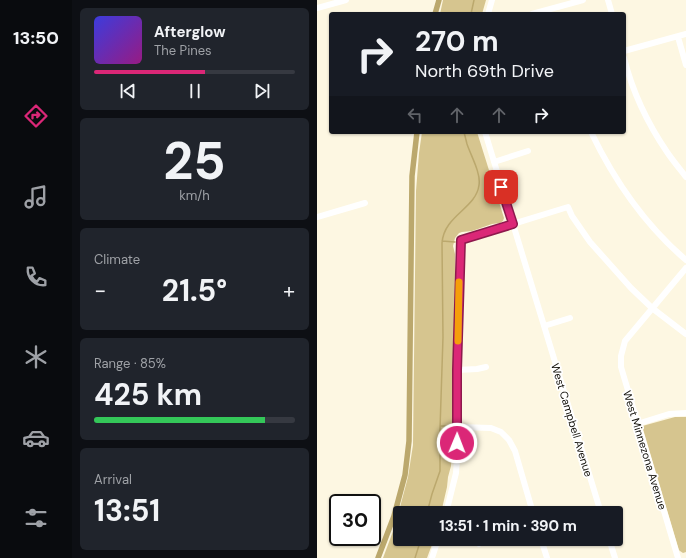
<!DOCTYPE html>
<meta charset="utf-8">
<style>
body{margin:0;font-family:"DM Sans",sans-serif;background:#20242c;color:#f1f3f6;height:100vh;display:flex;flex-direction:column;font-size:15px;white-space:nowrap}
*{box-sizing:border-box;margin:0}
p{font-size:13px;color:#9ea1a6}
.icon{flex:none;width:22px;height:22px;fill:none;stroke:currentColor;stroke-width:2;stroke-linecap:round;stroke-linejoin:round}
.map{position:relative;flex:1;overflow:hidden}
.panel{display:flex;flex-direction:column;gap:8px;padding:8px;background:#0d0f14;width:245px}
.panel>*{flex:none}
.top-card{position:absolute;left:12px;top:12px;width:297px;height:122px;border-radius:4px;box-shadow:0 1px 3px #0004;background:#171b24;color:#f1f3f6;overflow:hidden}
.speed{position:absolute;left:12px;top:494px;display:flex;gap:8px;font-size:20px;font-weight:700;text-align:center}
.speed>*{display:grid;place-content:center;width:52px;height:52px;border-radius:50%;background:#171b24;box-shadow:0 1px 3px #0004;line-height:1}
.speed .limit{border:2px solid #111;border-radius:6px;background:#fff;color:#111}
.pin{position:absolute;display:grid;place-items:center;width:34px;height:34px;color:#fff;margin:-17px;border-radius:8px;box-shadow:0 2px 6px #0006}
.me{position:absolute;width:44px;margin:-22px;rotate:1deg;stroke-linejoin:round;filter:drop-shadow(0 0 3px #0008)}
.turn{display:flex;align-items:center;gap:14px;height:84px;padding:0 20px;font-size:18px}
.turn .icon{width:52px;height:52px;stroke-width:2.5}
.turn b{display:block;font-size:28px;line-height:34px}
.lanes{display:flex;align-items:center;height:38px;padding:0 20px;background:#0003;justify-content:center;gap:20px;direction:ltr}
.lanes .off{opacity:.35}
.big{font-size:30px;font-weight:700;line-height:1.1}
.panel .widget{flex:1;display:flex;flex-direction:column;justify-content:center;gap:6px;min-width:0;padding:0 14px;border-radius:6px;background:#20242c}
.panel .dial{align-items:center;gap:0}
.dial b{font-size:52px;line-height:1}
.song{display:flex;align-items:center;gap:12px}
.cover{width:48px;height:48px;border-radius:6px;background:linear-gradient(135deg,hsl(240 70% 55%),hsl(310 70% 35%))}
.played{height:4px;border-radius:2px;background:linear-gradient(90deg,#db2777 55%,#363941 55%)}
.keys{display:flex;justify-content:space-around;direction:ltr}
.heat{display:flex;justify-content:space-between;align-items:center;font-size:22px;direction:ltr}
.charge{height:6px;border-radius:3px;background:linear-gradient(90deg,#34c759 85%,#363941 0)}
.trip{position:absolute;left:76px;top:506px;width:230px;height:40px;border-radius:4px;background:#171b24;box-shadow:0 1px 3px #0004;font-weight:700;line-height:40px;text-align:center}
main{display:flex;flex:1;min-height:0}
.tabs{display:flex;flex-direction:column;width:72px;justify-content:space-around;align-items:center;background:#090b0e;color:#9ea1a6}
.tabs .icon{width:28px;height:28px}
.tabs .selected{color:#db2777}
.tabs b{font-size:18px;color:#f1f3f6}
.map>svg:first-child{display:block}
.green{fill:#d6c58f}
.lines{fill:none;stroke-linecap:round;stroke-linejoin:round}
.stream{stroke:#bba86d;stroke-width:1.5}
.canal{stroke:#bba86d;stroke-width:5.5}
.minor{stroke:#fff;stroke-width:6}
.route-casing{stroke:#8e194d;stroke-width:10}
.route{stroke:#db2777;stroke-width:7}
.slow{stroke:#f59e0b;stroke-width:7}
.labels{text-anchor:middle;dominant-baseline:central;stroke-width:3.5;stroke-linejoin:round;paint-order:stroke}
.street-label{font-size:11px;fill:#110f08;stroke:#fff}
</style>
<main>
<nav class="tabs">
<b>13:50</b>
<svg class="icon selected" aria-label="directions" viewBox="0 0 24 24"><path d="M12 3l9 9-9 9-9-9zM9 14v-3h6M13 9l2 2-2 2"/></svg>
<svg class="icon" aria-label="music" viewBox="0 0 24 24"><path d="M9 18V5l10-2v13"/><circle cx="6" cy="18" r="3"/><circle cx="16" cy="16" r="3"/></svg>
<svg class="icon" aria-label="phone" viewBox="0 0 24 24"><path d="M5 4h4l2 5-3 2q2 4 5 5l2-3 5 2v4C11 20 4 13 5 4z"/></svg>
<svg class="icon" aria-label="climate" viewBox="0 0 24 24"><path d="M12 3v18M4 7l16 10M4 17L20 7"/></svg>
<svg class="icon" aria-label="car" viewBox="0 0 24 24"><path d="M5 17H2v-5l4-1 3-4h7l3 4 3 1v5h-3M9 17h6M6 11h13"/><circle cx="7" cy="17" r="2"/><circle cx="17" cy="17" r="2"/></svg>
<svg class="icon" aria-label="filters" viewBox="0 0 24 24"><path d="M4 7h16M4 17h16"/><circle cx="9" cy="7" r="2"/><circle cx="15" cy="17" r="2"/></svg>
</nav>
<section class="panel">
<div class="widget">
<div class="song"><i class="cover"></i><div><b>Afterglow</b><p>The Pines</p></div></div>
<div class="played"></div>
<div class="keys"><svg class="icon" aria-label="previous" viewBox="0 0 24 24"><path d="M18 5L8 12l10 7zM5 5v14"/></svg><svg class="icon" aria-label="pause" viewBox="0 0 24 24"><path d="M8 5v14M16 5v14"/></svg><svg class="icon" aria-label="next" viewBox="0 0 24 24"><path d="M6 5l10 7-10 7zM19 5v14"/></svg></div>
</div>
<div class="widget dial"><b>25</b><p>km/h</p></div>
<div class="widget"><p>Climate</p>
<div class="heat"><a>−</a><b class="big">21.5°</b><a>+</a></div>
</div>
<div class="widget"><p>Range · 85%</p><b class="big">425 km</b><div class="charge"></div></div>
<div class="widget"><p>Arrival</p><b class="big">13:51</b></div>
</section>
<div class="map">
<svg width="369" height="558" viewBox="0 0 369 558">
<rect width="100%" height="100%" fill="#fdf7e2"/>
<path class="green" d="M 126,0 L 169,0 L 165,14 L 123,14 Z
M 105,132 L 160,132 L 187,218 L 186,221 L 183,223 L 175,224 L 155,231 L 145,232 L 142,233 L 138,238 L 136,246 L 138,254 L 138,299 L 136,439 L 134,466 L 131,477 L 130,487 L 124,513 L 83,513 L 83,539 L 117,539 L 110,558 L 66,558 L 78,526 L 91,477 L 96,445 L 99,191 L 102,153 Z
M 358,417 L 369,417 L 369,552 L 366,553 L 363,551 L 362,550 L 326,429 L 326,426 L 329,425 Z"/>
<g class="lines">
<path class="stream" d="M 154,14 L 157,0
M 125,241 L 138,242
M 123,426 L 138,426
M 110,513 L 115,494 L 123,471 L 123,429 L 126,337 L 125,243 C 127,215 159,209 162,185 C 164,173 154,156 150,144 C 149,140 148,136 147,132
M 98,558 L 104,539"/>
<path class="canal" d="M 118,14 L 122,0
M 61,558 L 77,516 L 88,475 L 92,441 L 95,176 L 100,132"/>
<path class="minor" d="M 291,0 L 295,14
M 0,8 L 29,0
M 171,14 L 175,0
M 215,14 L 266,0
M 361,37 L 369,65
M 307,51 L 369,34
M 307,58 C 315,90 331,124 350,152 C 356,161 363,169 369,177
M 168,132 L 284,513
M 274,132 C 297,180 328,225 369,260
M 177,162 L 211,151
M 0,217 L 48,203
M 227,326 L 253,318
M 140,370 L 160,369 L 169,367
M 320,424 L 352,414 L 369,413
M 141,427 L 174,428 L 184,432 L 192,440 L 198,451 L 216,513
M 129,513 L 139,473 L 140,458 L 141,427 L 140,370 L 144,240 L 251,207 L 255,216 L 273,242 L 314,288 L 335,308 L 369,334
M 158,539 L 159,539 L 162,544
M 224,539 L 230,558
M 292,539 L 298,558
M 115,558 L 121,539
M 361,558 L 304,367 L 304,356 L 308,341 L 369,268"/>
</g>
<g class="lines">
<defs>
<path id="route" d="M 140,443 L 140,370 L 144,240 L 196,224 L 184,187"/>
</defs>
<use href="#route" class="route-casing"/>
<use href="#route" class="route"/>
<path class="slow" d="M 141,341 L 142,282"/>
</g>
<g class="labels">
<g class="street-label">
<text transform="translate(255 420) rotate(73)">West Campbell Avenue</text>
<text transform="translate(328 450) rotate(73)">West Minnezona Avenue</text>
</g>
</g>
</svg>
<div class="speed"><div class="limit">30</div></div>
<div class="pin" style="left:184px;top:187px;background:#d93025"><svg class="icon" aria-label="arrive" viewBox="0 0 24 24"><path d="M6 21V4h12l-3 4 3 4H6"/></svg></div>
<svg class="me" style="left:140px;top:443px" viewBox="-20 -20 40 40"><circle r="17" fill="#db2777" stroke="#fff" stroke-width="3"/><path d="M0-11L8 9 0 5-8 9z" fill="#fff"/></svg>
<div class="trip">13:51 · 1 min · 390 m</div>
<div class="top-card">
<div class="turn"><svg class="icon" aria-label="right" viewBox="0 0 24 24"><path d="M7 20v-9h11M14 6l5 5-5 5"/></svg><div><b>270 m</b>North 69th Drive</div></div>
<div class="lanes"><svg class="icon off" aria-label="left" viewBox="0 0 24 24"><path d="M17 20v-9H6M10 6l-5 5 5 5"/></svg><svg class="icon off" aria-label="ahead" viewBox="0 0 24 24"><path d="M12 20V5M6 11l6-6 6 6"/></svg><svg class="icon off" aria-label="ahead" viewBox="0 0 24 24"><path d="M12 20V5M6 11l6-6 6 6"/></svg><svg class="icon" aria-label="right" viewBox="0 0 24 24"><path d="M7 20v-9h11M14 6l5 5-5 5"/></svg></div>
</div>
</div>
</main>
